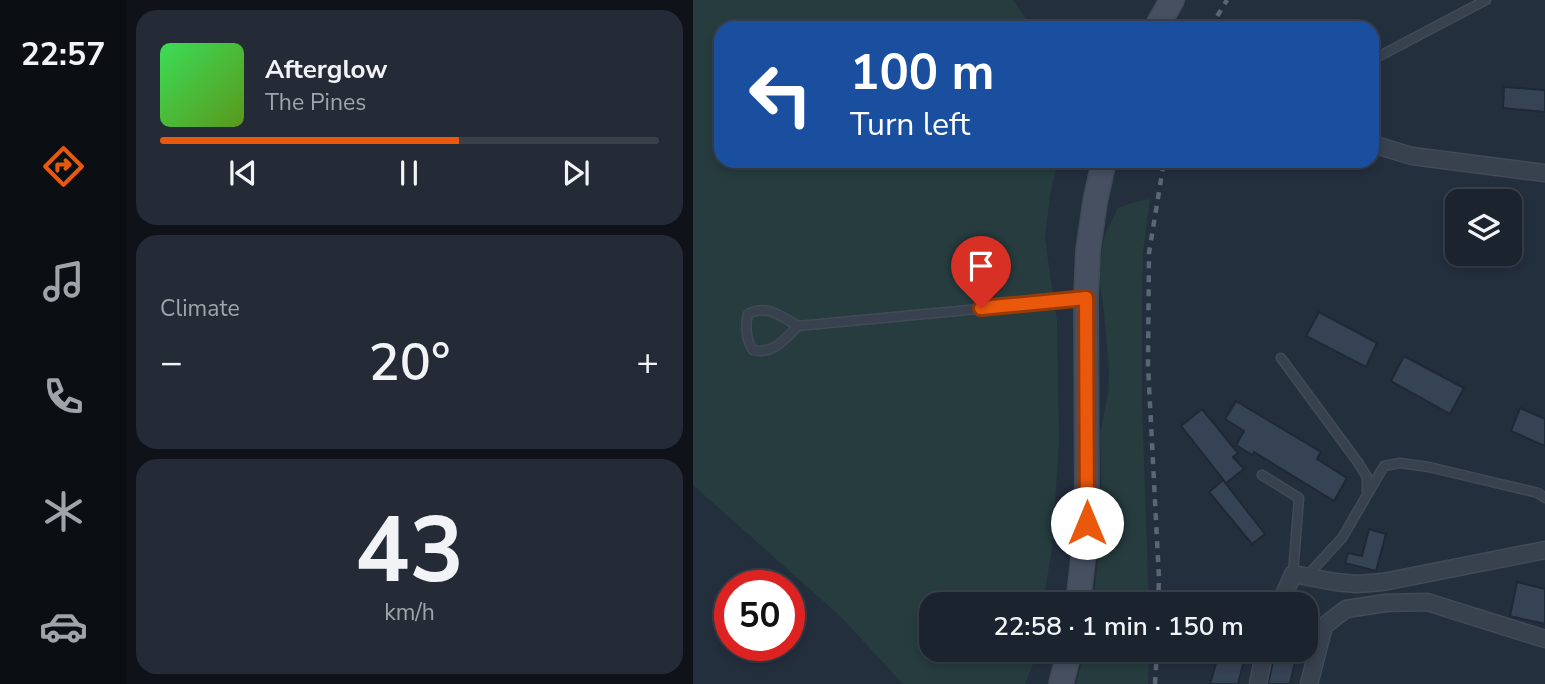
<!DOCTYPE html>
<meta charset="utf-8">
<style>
body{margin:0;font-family:"Nunito Sans",sans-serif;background:#242b36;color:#f1f3f6;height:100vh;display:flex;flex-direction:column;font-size:26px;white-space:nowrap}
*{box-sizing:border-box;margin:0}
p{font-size:23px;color:#a0a4aa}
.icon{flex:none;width:38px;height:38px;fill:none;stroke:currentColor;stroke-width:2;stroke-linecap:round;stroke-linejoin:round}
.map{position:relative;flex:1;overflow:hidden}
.panel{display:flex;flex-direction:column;gap:10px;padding:10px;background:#0f1319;width:567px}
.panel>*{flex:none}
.banner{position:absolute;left:21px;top:21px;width:665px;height:147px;border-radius:21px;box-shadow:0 4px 10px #0003,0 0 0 2px #39404a;background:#1a4fa0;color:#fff;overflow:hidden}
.buttons{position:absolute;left:752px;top:189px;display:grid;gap:14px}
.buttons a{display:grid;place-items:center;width:77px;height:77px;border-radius:14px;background:#1b232e;box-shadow:0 4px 10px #0003,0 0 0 2px #39404a;font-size:35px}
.speed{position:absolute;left:21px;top:570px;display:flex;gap:14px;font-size:35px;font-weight:700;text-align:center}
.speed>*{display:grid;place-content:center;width:91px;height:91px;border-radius:50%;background:#1b232e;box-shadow:0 4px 10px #0003,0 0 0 2px #39404a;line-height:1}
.speed .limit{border:10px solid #d22;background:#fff;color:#111}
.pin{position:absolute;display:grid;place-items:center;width:60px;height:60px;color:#fff;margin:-72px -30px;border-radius:50% 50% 50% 0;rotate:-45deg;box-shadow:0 0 7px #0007}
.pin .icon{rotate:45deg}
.me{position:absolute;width:77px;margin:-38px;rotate:0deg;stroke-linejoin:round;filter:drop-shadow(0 0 5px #0008)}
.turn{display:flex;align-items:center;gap:24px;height:147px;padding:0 21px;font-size:32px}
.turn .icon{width:91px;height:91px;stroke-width:2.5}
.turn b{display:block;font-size:49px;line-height:60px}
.big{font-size:52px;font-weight:600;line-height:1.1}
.panel .card{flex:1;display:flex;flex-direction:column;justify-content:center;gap:10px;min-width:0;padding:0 24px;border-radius:21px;background:#242b36}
.panel .dial{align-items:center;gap:0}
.dial b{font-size:91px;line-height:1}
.song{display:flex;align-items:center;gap:21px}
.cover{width:84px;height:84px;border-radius:10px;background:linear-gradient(135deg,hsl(130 70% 55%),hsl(90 70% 35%))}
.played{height:7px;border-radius:4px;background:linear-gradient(90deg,#ea580c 60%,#39404a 60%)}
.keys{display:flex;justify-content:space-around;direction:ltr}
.heat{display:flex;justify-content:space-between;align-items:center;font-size:38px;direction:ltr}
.trip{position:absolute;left:226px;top:592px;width:399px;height:70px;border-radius:21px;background:#1b232e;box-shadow:0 4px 10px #0003,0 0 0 2px #39404a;font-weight:600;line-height:70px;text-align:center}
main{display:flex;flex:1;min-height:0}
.tab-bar{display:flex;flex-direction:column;width:126px;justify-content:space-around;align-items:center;background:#0b0e12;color:#a0a4aa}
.tab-bar .icon{width:49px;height:49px}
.tab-bar .on{color:#ea580c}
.tab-bar b{font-size:32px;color:#f1f3f6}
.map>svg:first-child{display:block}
.green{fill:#263c3f}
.building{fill:#364354;stroke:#1f2835;stroke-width:2}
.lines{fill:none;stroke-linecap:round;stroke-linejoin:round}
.lane-casing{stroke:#414a57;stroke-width:11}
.street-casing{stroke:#414a57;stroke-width:19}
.secondary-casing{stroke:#414a57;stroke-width:26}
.lane{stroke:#38414e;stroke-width:8}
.street{stroke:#38414e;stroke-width:16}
.secondary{stroke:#465061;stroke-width:23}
.rail{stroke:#5a6575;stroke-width:4.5;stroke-dasharray:7 7;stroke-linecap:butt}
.route-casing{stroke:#983908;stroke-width:18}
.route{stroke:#ea580c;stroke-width:12}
</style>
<main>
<nav class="tab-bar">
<b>22:57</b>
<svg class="icon on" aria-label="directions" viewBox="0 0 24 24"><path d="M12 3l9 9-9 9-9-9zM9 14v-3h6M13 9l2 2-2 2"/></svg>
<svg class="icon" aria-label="music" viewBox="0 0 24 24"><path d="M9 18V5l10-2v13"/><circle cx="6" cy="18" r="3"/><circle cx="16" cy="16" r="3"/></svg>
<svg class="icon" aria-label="phone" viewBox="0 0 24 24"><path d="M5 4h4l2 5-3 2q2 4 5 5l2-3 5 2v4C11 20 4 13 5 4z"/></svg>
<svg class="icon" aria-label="climate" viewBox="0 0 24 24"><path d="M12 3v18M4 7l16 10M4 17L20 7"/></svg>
<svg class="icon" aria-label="car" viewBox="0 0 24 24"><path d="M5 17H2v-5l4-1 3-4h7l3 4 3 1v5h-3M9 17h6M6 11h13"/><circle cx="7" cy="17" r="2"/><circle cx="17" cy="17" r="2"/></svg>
</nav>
<section class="panel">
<div class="card">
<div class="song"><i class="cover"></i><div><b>Afterglow</b><p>The Pines</p></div></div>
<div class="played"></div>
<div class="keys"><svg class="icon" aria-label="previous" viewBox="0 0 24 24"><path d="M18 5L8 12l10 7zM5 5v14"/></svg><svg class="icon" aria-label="pause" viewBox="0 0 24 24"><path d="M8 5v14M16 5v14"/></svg><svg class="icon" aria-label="next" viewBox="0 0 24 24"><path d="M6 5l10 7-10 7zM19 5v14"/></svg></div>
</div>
<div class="card"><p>Climate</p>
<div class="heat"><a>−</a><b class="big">20°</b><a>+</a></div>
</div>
<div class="card dial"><b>43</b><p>km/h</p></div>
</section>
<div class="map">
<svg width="852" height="684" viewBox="0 0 852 684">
<rect width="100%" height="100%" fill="#242f3e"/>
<path class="green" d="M 0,0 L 320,0 L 339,28 L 28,28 L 28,161 L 365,161 L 357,195 L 352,239 L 364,321 L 366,443 L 359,548 L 350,604 L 238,604 L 238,649 L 343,649 L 341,662 L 332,684 L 210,684 L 147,616 L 0,485 Z
M 457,199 L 450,252 L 449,300 L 449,405 L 456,604 L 400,604 L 404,570 L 409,499 L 407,433 L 415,394 L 416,372 L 411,311 L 405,271 L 412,235 L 425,208 L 438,203 Z
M 392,649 L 456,649 L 455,684 L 383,684 Z"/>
<path class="building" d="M 811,87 L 852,90 L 852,112 L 810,108 Z
M 626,312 L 684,343 L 673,367 L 613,336 Z
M 711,356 L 771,388 L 757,414 L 698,381 Z
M 543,401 L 628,452 L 624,459 L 654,478 L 641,501 L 561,452 L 559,455 L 543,445 L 551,431 L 532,419 Z
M 827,408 L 852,419 L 852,446 L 818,431 Z
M 509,409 L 545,453 L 540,457 L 551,469 L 533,483 L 488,426 Z
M 530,480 L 572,534 L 559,544 L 516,492 Z
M 676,529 L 693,534 L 683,571 L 652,563 L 655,553 L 669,556 Z
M 824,582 L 852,589 L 852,624 L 817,616 Z
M 527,649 L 554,649 L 545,684 L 517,684 Z
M 583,649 L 605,649 L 597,684 L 575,684 Z"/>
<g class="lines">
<defs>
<path id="lane" d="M 679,60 L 793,0
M 105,326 C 92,339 80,355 60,350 C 53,340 52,326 55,314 C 74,304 88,316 105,326 L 390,299
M 588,358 L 664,461 L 674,477 L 674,493
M 569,475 L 606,498 L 600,574
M 613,577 L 649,538 L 691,466 L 707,463 L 736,467 L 845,493 L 852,498"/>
<path id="street" d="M 679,144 L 719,156 L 852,173
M 587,604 L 600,574 L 642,582 L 664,584 L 690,582 L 852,550
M 565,684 L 572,649
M 616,684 L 631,626 L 653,609 L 693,603 L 734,602 L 852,639"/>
<path id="secondary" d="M 463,28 L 479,0
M 385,604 L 394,523 L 393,298 L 395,251 L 402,202 L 411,161
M 368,684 L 377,649"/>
</defs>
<use href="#lane" class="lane-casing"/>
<use href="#street" class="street-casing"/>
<use href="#secondary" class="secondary-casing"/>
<use href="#lane" class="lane"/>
<use href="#street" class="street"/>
<use href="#secondary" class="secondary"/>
<path class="rail" d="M 517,28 L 534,0
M 465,604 L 466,579 L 455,365 L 456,253 L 471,161
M 462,684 L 464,649"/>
</g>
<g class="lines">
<defs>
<path id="route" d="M 288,308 L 393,298 L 394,523"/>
</defs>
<use href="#route" class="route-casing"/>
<use href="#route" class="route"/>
</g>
</svg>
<div class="buttons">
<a><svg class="icon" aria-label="layers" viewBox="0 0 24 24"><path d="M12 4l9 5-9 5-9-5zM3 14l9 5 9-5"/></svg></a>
</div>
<div class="speed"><div class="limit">50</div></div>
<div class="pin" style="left:288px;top:308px;background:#d93025"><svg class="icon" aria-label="arrive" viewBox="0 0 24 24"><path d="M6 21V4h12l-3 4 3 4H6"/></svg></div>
<svg class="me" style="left:394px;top:523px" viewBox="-20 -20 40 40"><circle r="19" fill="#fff"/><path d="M0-13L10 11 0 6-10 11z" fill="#ea580c"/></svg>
<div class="trip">22:58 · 1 min · 150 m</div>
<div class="banner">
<div class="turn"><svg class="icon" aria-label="left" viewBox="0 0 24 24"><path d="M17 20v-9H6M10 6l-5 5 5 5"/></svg><div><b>100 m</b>Turn left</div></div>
</div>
</div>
</main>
